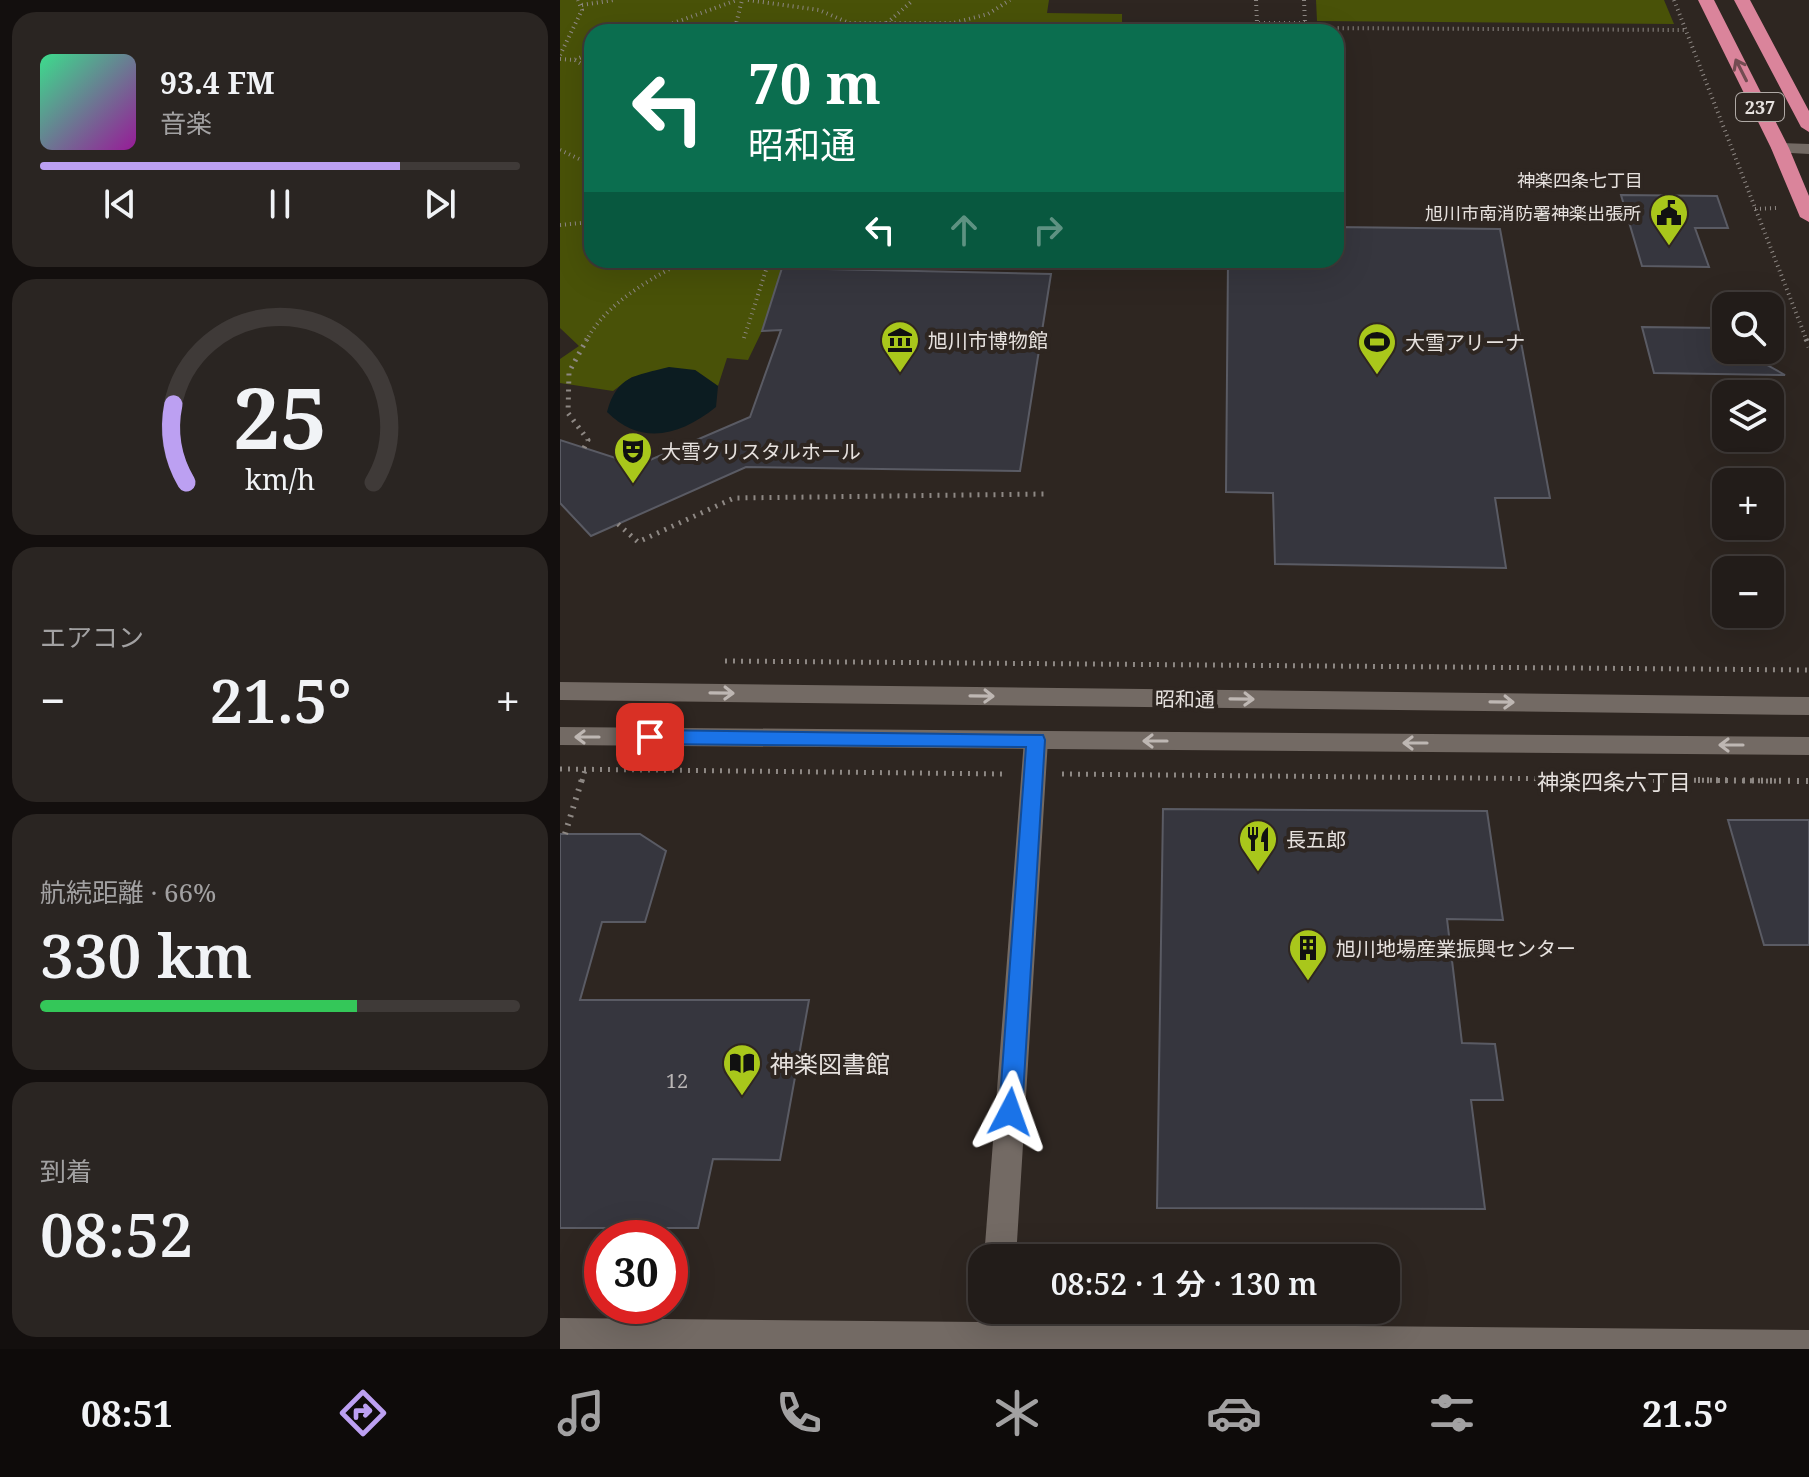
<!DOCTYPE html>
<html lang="ja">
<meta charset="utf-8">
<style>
body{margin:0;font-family:"Noto Serif","Noto Sans JP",serif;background:#2a2522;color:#f1f3f6;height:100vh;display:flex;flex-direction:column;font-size:30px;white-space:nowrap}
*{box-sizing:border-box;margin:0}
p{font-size:26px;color:#a2a1a2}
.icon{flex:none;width:44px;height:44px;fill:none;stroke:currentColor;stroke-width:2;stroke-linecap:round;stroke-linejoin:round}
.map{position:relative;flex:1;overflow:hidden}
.details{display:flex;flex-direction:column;gap:12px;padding:12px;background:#130f0e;width:560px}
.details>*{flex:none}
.banner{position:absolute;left:24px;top:24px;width:760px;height:244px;border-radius:24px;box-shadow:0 8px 32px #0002,0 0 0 2px #3f3a38;background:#0b6e4f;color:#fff;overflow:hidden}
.fabs{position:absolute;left:1152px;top:292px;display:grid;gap:16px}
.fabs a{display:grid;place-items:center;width:72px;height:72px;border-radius:16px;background:#221c19;box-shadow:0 8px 32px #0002,0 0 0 2px #3f3a38;font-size:40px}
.speed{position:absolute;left:24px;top:1220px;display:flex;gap:16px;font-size:40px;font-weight:700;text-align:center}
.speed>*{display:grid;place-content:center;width:104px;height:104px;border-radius:50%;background:#221c19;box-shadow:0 8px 32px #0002,0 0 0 2px #3f3a38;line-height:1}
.speed .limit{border:12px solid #d22;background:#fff;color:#111}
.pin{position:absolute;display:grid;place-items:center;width:68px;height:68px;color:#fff;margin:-34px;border-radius:16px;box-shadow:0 4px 12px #0006}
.me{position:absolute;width:88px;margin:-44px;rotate:4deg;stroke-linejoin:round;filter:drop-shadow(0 0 6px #0008)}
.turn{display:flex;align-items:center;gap:28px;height:168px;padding:0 32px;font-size:36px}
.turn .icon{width:104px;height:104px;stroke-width:2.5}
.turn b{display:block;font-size:56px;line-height:68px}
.lanes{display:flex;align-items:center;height:76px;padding:0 32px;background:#0003;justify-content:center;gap:40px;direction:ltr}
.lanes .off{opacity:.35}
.big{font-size:60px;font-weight:600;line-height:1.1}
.details .tile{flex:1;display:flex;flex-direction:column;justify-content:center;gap:12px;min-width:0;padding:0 28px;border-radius:24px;background:#2a2522}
.details .dial{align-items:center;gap:0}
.dial svg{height:208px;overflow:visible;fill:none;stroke:#3f3a38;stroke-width:7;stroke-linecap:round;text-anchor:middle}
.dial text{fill:#f1f3f6;stroke:none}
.song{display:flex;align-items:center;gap:24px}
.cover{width:96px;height:96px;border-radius:12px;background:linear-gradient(135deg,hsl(150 70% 55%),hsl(300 70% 35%))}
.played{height:8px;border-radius:4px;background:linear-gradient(90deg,#bca0f2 75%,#3f3a38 75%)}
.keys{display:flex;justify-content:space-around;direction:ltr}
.heat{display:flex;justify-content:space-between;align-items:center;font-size:44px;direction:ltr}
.charge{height:12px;border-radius:6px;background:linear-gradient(90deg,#34c759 66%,#3f3a38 0)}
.trip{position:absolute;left:408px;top:1244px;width:432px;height:80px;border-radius:24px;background:#221c19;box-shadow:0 8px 32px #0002,0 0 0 2px #3f3a38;font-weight:600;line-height:80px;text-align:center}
.tabs{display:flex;height:128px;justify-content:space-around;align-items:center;background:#0e0b0a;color:#a2a1a2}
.tabs .icon{width:56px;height:56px}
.tabs .active{color:#bca0f2}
.tabs b{font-size:36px;color:#f1f3f6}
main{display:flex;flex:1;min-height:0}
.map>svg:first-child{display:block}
.green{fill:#495208}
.water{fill:#0c1c21}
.building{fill:#36363e;stroke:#5a5b64;stroke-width:2}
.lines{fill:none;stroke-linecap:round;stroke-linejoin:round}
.path-far2{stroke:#8e8884;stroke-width:4;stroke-dasharray:1 4;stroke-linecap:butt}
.path-far1{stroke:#8e8884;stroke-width:5;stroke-dasharray:2 6;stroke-linecap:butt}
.path{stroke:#8e8884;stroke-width:6;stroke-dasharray:2 7;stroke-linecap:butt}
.street{fill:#736a64;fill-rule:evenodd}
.secondary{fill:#736a64;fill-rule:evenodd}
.highway{fill:#da849b;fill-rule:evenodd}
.oneway{stroke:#734c52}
.oneway2{stroke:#beb7b3}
.route{fill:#1a73e8;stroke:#114b97;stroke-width:2}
.labels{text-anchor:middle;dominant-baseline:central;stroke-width:8;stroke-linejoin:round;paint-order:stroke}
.shield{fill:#2e2621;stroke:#afa9a5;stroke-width:2}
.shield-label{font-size:18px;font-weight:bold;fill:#e6e1de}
.far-neighbourhood-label{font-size:18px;fill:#e6e1de;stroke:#2e2621}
.far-poi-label{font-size:18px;fill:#e6e1de;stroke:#2e2621;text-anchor:end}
.poi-label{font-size:20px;fill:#e6e1de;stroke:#2e2621;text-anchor:start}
.street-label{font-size:20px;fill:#e6e1de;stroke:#2e2621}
.near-number-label{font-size:20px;fill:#bab6b6}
.neighbourhood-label{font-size:22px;fill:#e6e1de;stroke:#2e2621}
.near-poi-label{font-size:24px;fill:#e6e1de;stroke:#2e2621;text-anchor:start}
</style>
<main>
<section class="details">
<div class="tile">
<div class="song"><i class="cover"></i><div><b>93.4 FM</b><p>音楽</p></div></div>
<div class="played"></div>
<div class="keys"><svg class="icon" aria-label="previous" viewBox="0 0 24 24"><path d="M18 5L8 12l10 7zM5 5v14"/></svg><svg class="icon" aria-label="pause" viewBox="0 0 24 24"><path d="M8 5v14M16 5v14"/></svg><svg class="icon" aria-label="next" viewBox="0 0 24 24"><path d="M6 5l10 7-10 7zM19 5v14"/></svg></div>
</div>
<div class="tile dial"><svg viewBox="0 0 100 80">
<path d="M14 69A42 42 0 1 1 86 69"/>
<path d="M14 69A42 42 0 0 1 9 39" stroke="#bca0f2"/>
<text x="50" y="56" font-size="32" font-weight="700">25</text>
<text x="50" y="72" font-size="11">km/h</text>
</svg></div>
<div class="tile"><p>エアコン</p>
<div class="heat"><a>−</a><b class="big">21.5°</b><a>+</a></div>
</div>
<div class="tile"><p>航続距離 · 66%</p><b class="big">330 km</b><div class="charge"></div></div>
<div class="tile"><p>到着</p><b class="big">08:52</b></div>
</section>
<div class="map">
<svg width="1249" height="1349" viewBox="0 0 1249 1349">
<rect width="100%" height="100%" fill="#2e2621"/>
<path class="green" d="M 0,0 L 489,0 L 487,13 L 562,14 L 562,32 L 32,32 L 32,260 L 355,260 L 352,271 L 223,268 L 202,331 L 188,360 L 167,358 L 158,386 L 135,370 L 72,377 L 53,391 L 0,383 L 0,359 L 19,346 L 0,328 Z
M 756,0 L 1104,0 L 1114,24 L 757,21 Z"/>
<path class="water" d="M 109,367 L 135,370 L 158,386 L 156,407 C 121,435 82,447 47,412 C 57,375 75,376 109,367 Z"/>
<path class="building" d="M 1061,195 L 1157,196 L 1168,228 L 1135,228 L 1149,267 L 1082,266 Z
M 776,227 L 940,229 L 990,498 L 935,498 L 946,568 L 715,564 L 713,493 L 666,492 L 668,260 L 776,260 Z
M 222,268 L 491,274 L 460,471 L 186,467 L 31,536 L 0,503 L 0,440 L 71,463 L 90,460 L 190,417 L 221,330 L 202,331 Z
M 1082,327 L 1162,328 L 1166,350 L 1180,350 L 1225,375 L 1094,373 Z
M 603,809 L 927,811 L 943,920 L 887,919 L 902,1043 L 935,1044 L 943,1100 L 911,1100 L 925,1209 L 597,1208 Z
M 1168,820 L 1249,820 L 1249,945 L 1204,945 Z
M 0,834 L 80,834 L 106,851 L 85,922 L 42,922 L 20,1000 L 249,1000 L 220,1160 L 153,1159 L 138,1228 L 0,1228 Z"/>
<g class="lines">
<path class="path-far2" d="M 188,0 L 259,10 L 289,23 L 393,23 L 428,14 L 450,0
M 696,0 L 697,23 L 746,23 L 755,28 L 1125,30
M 744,0 L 745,23
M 1114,0 L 1247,341
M 22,5 L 54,0
M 327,23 L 351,2 L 349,0
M 89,32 L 177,0
M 174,32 L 182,0
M 0,55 L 22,10 L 18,0
M 0,59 L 14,60 L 32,53
M 15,60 L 32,71
M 0,150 L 32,165
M 1195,209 L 1216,208
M 0,225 L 32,222
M 184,338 L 206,270 L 201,260
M 26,341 C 46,303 89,280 126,260"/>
<path class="path-far1" d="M 1246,339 L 1249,347
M 24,448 L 28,440 L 8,413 L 9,372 L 27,339
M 58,524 L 78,542 L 174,498 L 484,494
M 165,661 L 1249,670
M 0,769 L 444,774
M 502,774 L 1217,781
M 22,781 L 25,770"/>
<path class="path" d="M 1003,779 L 1249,781
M 5,834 L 22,779"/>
<path class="street" d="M 1220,143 L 1249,144 L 1249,154 L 1214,152 L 1211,148 L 1214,144 Z
M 476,731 L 485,734 L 488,740 L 456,1258 L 424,1258 L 464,740 L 467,734 Z
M 422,1307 L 422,1310 L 453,1310 L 452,1323 L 1249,1330 L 1249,1349 L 0,1349 L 0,1318 L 420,1322 Z"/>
<path class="secondary" d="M 0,682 L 1249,697 L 1249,715 L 0,700 Z
M 0,727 L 1249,737 L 1249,755 L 0,745 Z"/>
<path class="highway" d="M 1138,0 L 1154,0 L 1229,148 L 1249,196 L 1249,222 L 1240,217 L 1211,148 Z
M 1174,0 L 1190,0 L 1249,111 L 1249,132 L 1241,127 Z"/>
</g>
<defs><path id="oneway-shaft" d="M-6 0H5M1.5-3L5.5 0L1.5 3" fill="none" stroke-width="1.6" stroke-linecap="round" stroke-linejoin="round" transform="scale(2)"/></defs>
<use class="oneway" href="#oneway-shaft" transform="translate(1181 70) rotate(-117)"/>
<g class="oneway2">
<use href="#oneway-shaft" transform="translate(162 693) rotate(1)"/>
<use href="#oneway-shaft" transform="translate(422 696) rotate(1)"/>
<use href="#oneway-shaft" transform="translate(682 699) rotate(1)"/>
<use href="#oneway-shaft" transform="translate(942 702) rotate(1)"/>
<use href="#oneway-shaft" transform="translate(27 737) rotate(-180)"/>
<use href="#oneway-shaft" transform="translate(595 741) rotate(-180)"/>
<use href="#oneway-shaft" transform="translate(855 743) rotate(-180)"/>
<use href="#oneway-shaft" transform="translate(1171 745) rotate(-180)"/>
</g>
<path class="route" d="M 90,730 L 483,735 L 485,740 L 462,1112 L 458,1119 L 450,1122 L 442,1119 L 439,1112 L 466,747 L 90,744 L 80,737 Z"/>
<defs>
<symbol id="civic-pin" viewBox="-11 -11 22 30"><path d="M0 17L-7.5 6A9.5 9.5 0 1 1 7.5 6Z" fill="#a9c71b" stroke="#2e2621"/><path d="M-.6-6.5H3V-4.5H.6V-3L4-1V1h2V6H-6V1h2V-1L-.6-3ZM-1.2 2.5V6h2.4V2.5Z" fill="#111"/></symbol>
<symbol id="museum-pin" viewBox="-11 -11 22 30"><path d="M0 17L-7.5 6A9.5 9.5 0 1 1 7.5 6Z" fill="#a9c71b" stroke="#2e2621"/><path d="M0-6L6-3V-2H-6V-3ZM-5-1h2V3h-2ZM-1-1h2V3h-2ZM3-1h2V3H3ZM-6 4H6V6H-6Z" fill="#111"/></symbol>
<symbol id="stadium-pin" viewBox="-11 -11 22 30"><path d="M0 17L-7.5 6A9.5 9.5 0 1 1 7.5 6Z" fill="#a9c71b" stroke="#2e2621"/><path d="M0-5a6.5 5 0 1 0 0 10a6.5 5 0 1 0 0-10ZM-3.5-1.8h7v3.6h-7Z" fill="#111"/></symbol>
<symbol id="theatre-pin" viewBox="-11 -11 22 30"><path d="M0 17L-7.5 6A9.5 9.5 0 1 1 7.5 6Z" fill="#a9c71b" stroke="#2e2621"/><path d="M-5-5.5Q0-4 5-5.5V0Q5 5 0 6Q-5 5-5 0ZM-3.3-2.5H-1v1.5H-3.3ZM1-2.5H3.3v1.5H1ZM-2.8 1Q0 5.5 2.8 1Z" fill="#111"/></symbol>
<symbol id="restaurant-pin" viewBox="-11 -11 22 30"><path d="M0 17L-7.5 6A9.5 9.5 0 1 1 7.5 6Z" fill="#a9c71b" stroke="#2e2621"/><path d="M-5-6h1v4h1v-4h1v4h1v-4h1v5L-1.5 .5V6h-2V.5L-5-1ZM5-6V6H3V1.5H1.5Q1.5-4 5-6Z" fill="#111"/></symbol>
<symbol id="building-pin" viewBox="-11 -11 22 30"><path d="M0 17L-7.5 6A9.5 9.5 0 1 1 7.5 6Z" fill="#a9c71b" stroke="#2e2621"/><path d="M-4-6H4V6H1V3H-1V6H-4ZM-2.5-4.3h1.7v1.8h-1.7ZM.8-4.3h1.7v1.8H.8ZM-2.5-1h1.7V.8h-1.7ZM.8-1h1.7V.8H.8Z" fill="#111"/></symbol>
<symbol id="library-pin" viewBox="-11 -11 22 30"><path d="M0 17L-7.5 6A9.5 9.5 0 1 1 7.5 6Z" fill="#a9c71b" stroke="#2e2621"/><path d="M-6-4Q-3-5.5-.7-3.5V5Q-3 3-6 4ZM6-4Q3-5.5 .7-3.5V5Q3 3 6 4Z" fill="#111"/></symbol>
</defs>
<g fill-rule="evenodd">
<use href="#civic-pin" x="1087" y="191" width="44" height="60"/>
<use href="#museum-pin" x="318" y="318" width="44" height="60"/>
<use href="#stadium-pin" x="795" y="320" width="44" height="60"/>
<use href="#theatre-pin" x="51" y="429" width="44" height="60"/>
<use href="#restaurant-pin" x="676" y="817" width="44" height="60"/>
<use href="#building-pin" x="726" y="926" width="44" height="60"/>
<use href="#library-pin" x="160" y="1041" width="44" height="60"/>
</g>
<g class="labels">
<rect class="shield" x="1176" y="93" width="48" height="28" rx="6"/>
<g class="shield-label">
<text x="1200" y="107">237</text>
</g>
<g class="far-neighbourhood-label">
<text x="1020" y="180">神楽四条七丁目</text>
</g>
<g class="far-poi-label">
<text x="1081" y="213">旭川市南消防署神楽出張所</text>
</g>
<g class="poi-label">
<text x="368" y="340">旭川市博物館</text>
<text x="845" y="342">大雪アリーナ</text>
<text x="101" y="451">大雪クリスタルホール</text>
<text x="726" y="839">長五郎</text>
<text x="776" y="948">旭川地場産業振興センター</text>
</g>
<g class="street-label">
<text transform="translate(625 699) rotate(1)">昭和通</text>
</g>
<g class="near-number-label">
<text x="117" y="1080">12</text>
</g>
<g class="neighbourhood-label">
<text x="1054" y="781">神楽四条六丁目</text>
</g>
<g class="near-poi-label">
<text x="210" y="1063">神楽図書館</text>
</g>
</g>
</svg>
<div class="fabs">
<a><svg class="icon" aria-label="search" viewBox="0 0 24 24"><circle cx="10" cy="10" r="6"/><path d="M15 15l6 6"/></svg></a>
<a><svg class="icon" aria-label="layers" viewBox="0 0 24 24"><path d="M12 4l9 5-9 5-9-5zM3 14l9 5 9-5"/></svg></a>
<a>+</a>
<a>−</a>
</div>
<div class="speed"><div class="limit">30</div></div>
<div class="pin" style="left:90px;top:737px;background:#d93025"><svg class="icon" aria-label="arrive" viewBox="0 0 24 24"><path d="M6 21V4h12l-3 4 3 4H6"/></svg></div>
<svg class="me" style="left:450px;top:1112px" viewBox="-20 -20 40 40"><path d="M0-17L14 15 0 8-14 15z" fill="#1a73e8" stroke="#fff" stroke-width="4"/></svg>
<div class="trip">08:52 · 1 分 · 130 m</div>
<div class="banner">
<div class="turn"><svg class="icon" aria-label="left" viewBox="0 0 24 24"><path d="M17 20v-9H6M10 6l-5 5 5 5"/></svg><div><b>70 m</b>昭和通</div></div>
<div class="lanes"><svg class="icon" aria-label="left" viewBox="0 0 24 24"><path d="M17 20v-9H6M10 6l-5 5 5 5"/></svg><svg class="icon off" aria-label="ahead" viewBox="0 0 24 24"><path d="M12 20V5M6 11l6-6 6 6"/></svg><svg class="icon off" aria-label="right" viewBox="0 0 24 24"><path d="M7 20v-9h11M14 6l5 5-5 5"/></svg></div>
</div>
</div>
</main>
<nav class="tabs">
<b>08:51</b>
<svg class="icon active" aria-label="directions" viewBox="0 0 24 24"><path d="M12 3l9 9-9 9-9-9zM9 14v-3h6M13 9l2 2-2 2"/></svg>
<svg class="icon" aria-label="music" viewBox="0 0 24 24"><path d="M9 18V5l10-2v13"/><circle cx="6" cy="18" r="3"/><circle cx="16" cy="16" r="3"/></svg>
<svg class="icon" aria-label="phone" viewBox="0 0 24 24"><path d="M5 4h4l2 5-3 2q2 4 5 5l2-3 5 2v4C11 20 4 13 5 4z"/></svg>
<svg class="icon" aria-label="climate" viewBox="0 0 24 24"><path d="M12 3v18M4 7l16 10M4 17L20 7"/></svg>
<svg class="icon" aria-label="car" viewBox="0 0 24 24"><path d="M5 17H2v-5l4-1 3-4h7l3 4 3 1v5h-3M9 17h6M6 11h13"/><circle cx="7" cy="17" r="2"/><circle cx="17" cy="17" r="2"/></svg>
<svg class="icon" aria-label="filters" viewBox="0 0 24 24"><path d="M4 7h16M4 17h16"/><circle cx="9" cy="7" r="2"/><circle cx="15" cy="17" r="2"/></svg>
<b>21.5°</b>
</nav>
